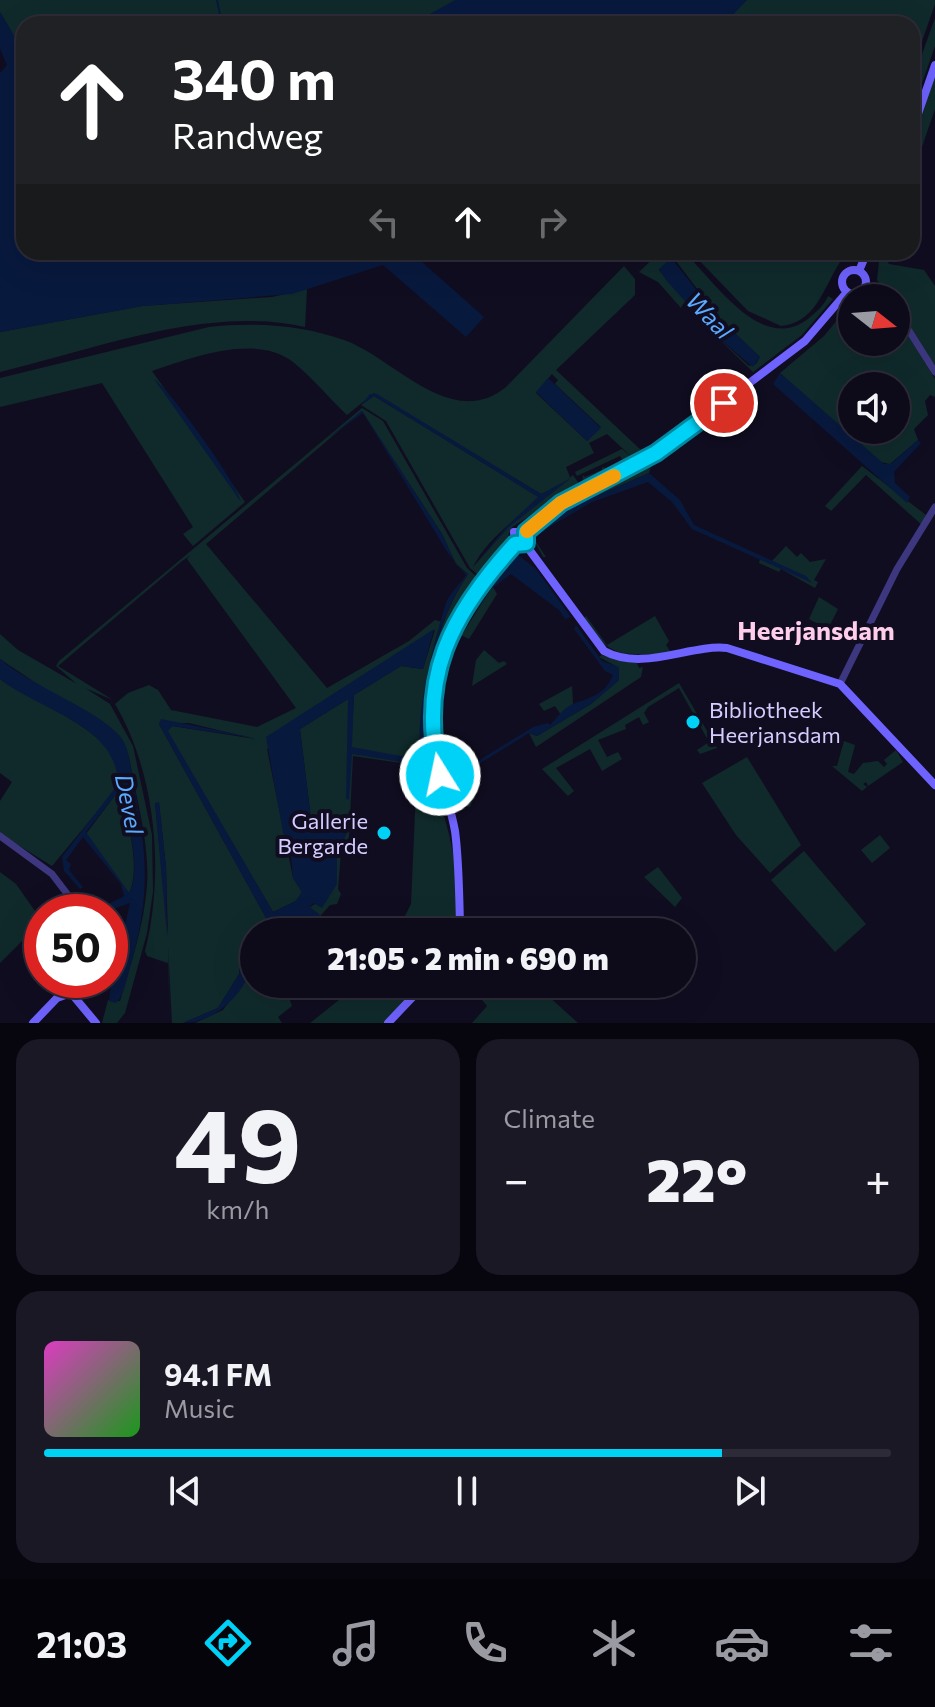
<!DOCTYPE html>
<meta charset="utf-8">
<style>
body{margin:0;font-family:Commissioner,sans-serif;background:#1b1826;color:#f1f3f6;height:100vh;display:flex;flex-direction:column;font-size:30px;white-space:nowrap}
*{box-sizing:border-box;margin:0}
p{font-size:26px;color:#9a9aa2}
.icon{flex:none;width:44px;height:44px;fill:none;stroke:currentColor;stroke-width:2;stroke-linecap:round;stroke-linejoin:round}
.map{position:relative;height:1023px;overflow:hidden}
.panel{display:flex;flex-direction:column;gap:16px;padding:16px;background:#07060e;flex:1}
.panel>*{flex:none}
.top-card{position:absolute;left:16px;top:16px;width:904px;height:244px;border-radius:24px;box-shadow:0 8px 32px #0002,0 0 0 2px #2d2b38;background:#202124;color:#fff;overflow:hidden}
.needle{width:52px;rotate:107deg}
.controls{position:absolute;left:838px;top:284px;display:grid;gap:16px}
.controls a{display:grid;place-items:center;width:72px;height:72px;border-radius:50%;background:#0d0a19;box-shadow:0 8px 32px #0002,0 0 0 2px #2d2b38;font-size:40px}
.speed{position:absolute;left:24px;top:894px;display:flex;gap:16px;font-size:40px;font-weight:700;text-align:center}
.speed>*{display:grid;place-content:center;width:104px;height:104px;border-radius:50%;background:#0d0a19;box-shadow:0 8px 32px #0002,0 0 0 2px #2d2b38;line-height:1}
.speed .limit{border:12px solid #d22;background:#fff;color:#111}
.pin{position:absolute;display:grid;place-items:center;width:68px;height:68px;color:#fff;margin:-34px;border:4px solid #fff;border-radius:50%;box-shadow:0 2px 8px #0007}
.me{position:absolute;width:88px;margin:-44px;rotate:350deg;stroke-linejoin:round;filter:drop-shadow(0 0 6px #0008)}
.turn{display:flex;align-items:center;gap:28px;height:168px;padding:0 24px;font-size:36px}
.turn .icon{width:104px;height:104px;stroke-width:2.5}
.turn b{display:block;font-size:56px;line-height:68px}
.lanes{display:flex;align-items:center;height:76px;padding:0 24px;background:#0003;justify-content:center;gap:40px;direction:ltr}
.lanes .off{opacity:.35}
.big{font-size:60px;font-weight:800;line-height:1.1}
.panel .tile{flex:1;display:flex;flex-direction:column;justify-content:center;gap:12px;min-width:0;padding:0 28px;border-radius:24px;background:#1b1826}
.panel .dial{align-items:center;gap:0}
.dial b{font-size:104px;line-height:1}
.song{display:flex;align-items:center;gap:24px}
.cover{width:96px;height:96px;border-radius:12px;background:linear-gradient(135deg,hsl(310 70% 55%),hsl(120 70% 35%))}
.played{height:8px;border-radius:4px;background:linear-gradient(90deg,#00d2f7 80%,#2d2b38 80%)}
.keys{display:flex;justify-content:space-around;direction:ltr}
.heat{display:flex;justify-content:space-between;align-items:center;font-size:44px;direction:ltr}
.panel .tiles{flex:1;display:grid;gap:16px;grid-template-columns:1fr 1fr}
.tile:last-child{grid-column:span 2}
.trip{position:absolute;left:240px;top:918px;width:456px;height:80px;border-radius:40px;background:#0d0a19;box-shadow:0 8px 32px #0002,0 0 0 2px #2d2b38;font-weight:800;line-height:80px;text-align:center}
.menu{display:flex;height:128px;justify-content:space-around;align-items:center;background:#05040a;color:#9a9aa2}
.menu .icon{width:56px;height:56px}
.menu .selected{color:#00d2f7}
.menu b{font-size:36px;color:#f1f3f6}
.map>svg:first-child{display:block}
.green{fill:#102a2b;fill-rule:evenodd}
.water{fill:#08193e;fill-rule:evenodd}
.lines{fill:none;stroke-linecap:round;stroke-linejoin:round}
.stream{stroke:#08193e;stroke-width:2}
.tertiary{stroke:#3d3780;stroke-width:7}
.secondary{stroke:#6f63ff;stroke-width:8}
.route-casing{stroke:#0088a1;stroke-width:20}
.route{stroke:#00d2f7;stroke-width:14}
.slow{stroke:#f59e0b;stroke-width:14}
.poi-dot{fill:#00d2f7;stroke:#110d21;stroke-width:3}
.labels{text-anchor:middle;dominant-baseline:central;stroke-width:8;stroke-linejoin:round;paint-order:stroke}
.poi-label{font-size:22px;fill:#d5ccff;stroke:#110d21;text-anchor:start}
.water-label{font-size:24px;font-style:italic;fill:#5aaaff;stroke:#110d21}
.quarter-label{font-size:26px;font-weight:bold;fill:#ffceeb;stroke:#110d21}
</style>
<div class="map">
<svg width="935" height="1023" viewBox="0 0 935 1023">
<rect width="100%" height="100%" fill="#110d21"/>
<path class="green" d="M 0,0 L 477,0 L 439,24 L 24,24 L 24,53 L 0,12 Z
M 747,0 L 935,0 L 935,4 L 912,70 L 912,24 L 717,24 Z
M 935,18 L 935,46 L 912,112 L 912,82 Z
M 935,72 L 935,109 L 912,176 L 912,137 Z
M 660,252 L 684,252 C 714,280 761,355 808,319 C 816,312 824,306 828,296 L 833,299 L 802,335 L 753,372 L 683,304 L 681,308 L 658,282 L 639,272 ZM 673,257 L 720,319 L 760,357 L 756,364 L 749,366 L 714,334 L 659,270 Z
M 691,252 L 848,252 C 825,276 822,322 781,326 L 748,311 Z
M 880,252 L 887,252 L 885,258 L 889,264 L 924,270 L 935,286 L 935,366 L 896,304 L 896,298 L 892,298 L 877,280 Z
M 624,266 L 635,279 L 635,295 L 556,370 L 644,453 L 582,484 L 583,475 L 585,477 L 602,470 L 602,467 L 606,468 L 623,461 L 620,456 L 577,476 L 575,472 L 622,449 L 633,458 L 607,434 L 589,443 L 594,453 L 566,467 L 570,477 L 567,480 L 573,475 L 580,485 L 512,527 L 504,545 L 478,575 L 470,568 L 386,421 L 361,405 L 374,396 L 539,497 C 517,520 487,538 473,567 L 508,527 L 550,491 L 541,494 L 374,393 L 347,415 C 329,398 312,377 293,362 C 256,333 191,358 152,371 L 245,502 L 193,546 L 183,534 L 193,527 L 102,383 L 0,407 L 0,378 L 209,327 C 255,322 301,325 344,340 C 393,357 451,432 506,387 ZM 552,374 L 558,380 L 555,384 L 601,427 L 587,441 L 536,393 Z
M 307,289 L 305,327 C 208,305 95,349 0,372 L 0,332 L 142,306 L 272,297 Z
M 852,302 L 852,342 L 896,342 L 896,314 L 935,379 L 935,397 L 930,395 L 925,401 L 928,415 L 914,429 L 918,440 L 890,464 L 880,462 L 780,373 L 824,336 ZM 852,386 L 896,386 L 896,430 L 852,430 Z
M 362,408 L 383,421 L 467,568 L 477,577 C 432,636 418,702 434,774 L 416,778 L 415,765 L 353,756 L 349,837 L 341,851 L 338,889 L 341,894 L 337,904 L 330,905 L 306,932 L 288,924 L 281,932 L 289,918 L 296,920 L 319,915 L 309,908 L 332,892 L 337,849 L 348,827 L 346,813 L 345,828 L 311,819 L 300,729 L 348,699 L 348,800 L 351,754 L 355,753 L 351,745 L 354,695 L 401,666 L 423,669 L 435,630 L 316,706 L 267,749 L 293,878 L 302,892 L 296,901 L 273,912 L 167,731 L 172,726 L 255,739 L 189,723 L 159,724 L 270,925 L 267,932 L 254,932 L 254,951 L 240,965 L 239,974 L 218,1008 L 183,1023 L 172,1023 L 168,946 L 170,1023 L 168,963 L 147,956 L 145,951 C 165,873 156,773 115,704 L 128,693 L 149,685 L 158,690 L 171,710 L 257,727 L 296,708 L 187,559 L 191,555 L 182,561 L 58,666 L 113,700 L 85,688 L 110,704 L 133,746 L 152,835 L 153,891 L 147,933 L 125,1013 L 117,1023 L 102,1023 L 108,1000 L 120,1001 C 131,963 144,925 147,886 C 150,842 136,799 129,756 L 57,697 L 0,659 L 0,634 L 18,650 L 77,684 L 56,666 L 59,661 ZM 362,411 L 442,534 L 456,564 L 468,574 C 428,635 423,701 427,772 C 419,708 425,683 442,622 L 435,620 L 409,641 L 327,688 L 206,544 ZM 155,803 L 159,803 L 166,867 L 168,936 Z
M 652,463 L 649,473 L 574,506 L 556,517 L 534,539 L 546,557 L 543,557 L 533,538 C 549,504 619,481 652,463 Z
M 862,466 L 926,515 L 922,525 L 866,475 L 831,511 L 825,506 Z
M 786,546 L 797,557 L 801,553 L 810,562 L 826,559 L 814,580 L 818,582 L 815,588 L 781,569 L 779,572 L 759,563 L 760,559 L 805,577 L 772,561 Z
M 488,583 L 491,585 L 462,624 L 463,633 L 490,590 L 493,587 L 497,594 L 469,639 L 456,633 Z
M 819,597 L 838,609 L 830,625 L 835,628 L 833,632 L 809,619 Z
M 586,616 L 607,645 L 655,616 L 669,641 L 666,645 L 672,654 C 621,653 614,662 583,619 Z
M 484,650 L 499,663 L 504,661 L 507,664 L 472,686 L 476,660 Z
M 602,655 L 617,660 L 636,661 L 639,668 L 643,667 L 641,677 L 536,747 L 529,733 L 537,736 L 591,704 L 619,680 L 616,666 L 599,657 Z
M 0,679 C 33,705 145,739 112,794 L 52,866 L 0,834 L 0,801 L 12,782 L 0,773 Z
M 679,683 L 717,748 L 700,754 L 697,750 L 709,742 L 679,688 L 648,707 L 644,713 L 649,722 L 643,725 L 639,717 L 625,725 L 626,729 L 598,740 L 607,757 L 618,752 L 622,759 L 602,771 L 590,749 L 556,768 L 574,791 L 568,796 L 542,769 Z
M 572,686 L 573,704 L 561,715 L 555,706 L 544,711 L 539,704 Z
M 844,741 L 855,745 L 848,772 L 854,774 L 863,763 L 878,761 L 884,767 L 887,764 L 884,760 L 896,750 L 903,762 L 868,786 L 866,782 L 863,784 L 867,787 L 862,791 L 832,766 L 837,766 Z
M 747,757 L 801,845 L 770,873 L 736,835 L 702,783 Z
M 450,760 L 460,786 L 476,793 L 470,807 L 456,805 L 444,763 Z
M 433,778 C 447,826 465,878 455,928 L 454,932 L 397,932 L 411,904 L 416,791 L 420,781 Z
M 116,794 L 122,797 C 128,824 141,868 129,893 L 86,834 Z
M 880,835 L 890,848 L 872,863 L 861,850 Z
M 804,851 L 866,924 L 835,952 L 771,880 Z
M 658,867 L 682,898 L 675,907 L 644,877 Z
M 0,872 L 16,884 L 42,921 L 0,963 Z
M 254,968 L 254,984 L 284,984 L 292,1006 L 278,1017 L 282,1023 L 195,1023 L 223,1010 Z
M 359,984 L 422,984 L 385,1023 L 310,1023 Z
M 490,984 L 535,984 L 578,1023 L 472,1023 L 487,1006 L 482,1000 Z"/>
<path class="water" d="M 455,0 L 747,0 L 724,24 L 412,24 Z
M 0,12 L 24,53 L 24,252 L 418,252 L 422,262 L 484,317 L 466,337 L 383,265 L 292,294 L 143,306 L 0,332 L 0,73 L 7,65 L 0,49 Z
M 671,258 L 720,319 L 760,357 L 753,367 L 714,334 L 666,280 L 659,269 Z
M 780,373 L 884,464 L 891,464 L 918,440 L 921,443 L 894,472 L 895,483 L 910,497 L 907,503 L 773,384 Z
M 548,378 L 601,428 L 587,441 L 536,392 Z
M 154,379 C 167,386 240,487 241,502 Z
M 370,394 L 377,394 L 541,494 L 571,478 L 509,527 L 473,567 L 507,526 L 538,497 L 374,396 L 361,405 Z
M 362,411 L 442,534 L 456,564 L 468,574 C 428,634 422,702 427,773 C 406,741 435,639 445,606 C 447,596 460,584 466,575 L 448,553 L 363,413 L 327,439 Z
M 649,473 L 680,500 L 694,525 L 806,576 L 812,583 L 692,529 L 672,502 L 648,482 L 592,502 L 537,534 L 574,506 Z
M 518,555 L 536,569 L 571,617 L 565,619 L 559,610 L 511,574 L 490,590 L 460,633 L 486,589 Z
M 576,625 L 602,661 L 619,667 L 619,680 L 591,704 L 537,736 L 529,733 L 471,769 L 460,786 L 450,765 L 452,761 L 468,767 L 533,727 L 548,723 L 550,725 C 555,720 563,708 573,704 C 592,697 604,695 613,675 L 605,671 L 574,629 Z
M 434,629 L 423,669 L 401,666 L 354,695 L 352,747 L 406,757 L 410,759 L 408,763 L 352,754 L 349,800 L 346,799 L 348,699 L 300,729 L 311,819 L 344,828 L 346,813 C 352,822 346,841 337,849 L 337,884 L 322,908 L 313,903 L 310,907 L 320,915 L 305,929 L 289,918 L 281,932 L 267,932 L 270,925 L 159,724 L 161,719 L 255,738 L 172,726 L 168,731 L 273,912 L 296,901 L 302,892 L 293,878 L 291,856 L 286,849 L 266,737 Z
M 0,659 C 33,687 94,708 119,735 C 130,747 130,766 133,782 C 147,853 151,893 131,964 C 127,976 125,995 116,1003 L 109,1001 L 110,992 L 130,903 L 105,912 L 97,910 L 124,896 L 121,884 L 83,837 L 66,860 L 71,864 L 69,870 L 83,887 L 80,889 L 64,871 L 62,857 L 118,784 C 117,724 40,711 0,679 ZM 117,793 L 122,797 C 128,823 142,869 129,893 L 86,832 Z
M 159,802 L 166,867 L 167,936 L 155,803 Z
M 254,951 C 254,986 218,1023 183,1023 L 218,1008 L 239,974 L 240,965 Z"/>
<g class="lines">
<path class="stream" d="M 217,0 L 221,19"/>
<path class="tertiary" d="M 865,285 L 889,298
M 896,310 L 935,372
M 840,684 L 897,569 L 935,507
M 0,836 L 52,874 L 81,912
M 71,993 L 77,980"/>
<path class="secondary" d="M 912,131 L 935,65
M842 282a12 12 0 1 1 24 0a12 12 0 1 1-24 0Z
M 859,271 L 867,252
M 526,532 L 561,503 L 656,453 L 711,412 L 805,341 L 847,292
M 515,544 L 514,532 L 526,532
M 525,544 L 604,651 C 643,672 690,644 727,648 L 840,684 L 935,785
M 457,932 L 460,923 C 459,893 459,861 455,831 C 450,803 439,776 435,747 C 423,665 461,603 515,544
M 33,1023 L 57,998 L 71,993 L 96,1023
M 388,1023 L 425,984"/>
</g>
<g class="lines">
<defs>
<path id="route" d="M 440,775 C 417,678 451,614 515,544 L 526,543 L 526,532 L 561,503 L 656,453 L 724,403"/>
</defs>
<use href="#route" class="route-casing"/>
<use href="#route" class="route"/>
<path class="slow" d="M 527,531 L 561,503 L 614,476"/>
</g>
<g class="poi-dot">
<circle cx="693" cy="722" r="8"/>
<circle cx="384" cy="833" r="8"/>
</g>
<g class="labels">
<g class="poi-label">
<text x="709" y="709">Bibliotheek<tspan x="709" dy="25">Heerjansdam</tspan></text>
<text x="368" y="820" text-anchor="end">Gallerie<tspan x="368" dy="25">Bergarde</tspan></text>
</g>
<g class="water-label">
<text transform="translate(710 315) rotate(46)">Waal</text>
<text transform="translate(130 804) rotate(79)">Devel</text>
</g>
<g class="quarter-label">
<text x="816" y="629">Heerjansdam</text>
</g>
</g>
</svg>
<div class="controls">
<a><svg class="needle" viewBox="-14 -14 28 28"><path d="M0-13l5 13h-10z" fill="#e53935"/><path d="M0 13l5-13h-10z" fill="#9a9aa2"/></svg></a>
<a><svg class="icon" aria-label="sound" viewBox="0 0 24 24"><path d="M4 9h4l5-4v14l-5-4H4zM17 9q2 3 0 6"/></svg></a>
</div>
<div class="speed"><div class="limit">50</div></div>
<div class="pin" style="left:724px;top:403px;background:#d93025"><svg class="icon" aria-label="arrive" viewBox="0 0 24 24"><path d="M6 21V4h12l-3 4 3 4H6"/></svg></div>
<svg class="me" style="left:440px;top:775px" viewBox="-20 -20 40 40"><circle r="17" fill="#00d2f7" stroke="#fff" stroke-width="3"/><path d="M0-11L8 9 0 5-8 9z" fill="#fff"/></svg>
<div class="trip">21:05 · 2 min · 690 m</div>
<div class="top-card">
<div class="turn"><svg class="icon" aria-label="ahead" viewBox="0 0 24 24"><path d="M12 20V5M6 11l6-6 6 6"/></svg><div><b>340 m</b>Randweg</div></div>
<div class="lanes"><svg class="icon off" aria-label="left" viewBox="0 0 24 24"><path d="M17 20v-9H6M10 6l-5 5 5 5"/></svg><svg class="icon" aria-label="ahead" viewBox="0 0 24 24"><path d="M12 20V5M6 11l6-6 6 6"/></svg><svg class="icon off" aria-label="right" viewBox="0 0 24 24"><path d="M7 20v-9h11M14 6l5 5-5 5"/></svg></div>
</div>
</div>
<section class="panel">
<div class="tiles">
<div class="tile dial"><b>49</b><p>km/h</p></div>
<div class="tile"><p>Climate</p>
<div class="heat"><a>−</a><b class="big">22°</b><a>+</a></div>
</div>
<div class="tile">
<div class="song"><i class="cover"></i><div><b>94.1 FM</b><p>Music</p></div></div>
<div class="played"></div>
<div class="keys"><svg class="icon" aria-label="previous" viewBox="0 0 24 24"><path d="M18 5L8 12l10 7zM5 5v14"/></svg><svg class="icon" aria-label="pause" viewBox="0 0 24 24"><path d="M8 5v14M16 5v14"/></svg><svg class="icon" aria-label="next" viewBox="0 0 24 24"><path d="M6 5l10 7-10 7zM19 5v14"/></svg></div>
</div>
</div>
</section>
<nav class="menu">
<b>21:03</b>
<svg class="icon selected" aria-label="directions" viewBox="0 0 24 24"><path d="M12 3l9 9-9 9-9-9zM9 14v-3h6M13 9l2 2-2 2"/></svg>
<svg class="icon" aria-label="music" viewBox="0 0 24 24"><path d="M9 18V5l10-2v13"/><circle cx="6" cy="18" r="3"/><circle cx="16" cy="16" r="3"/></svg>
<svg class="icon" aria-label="phone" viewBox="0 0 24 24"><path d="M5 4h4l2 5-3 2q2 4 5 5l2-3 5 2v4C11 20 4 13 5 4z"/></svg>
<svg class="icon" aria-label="climate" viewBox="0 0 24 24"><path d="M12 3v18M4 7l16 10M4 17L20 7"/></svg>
<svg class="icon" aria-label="car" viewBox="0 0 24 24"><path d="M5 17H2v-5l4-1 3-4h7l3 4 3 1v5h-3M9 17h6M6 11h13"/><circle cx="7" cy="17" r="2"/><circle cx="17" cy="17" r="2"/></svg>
<svg class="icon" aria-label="filters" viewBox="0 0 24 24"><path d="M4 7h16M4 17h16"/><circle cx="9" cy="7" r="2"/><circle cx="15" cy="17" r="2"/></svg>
</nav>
